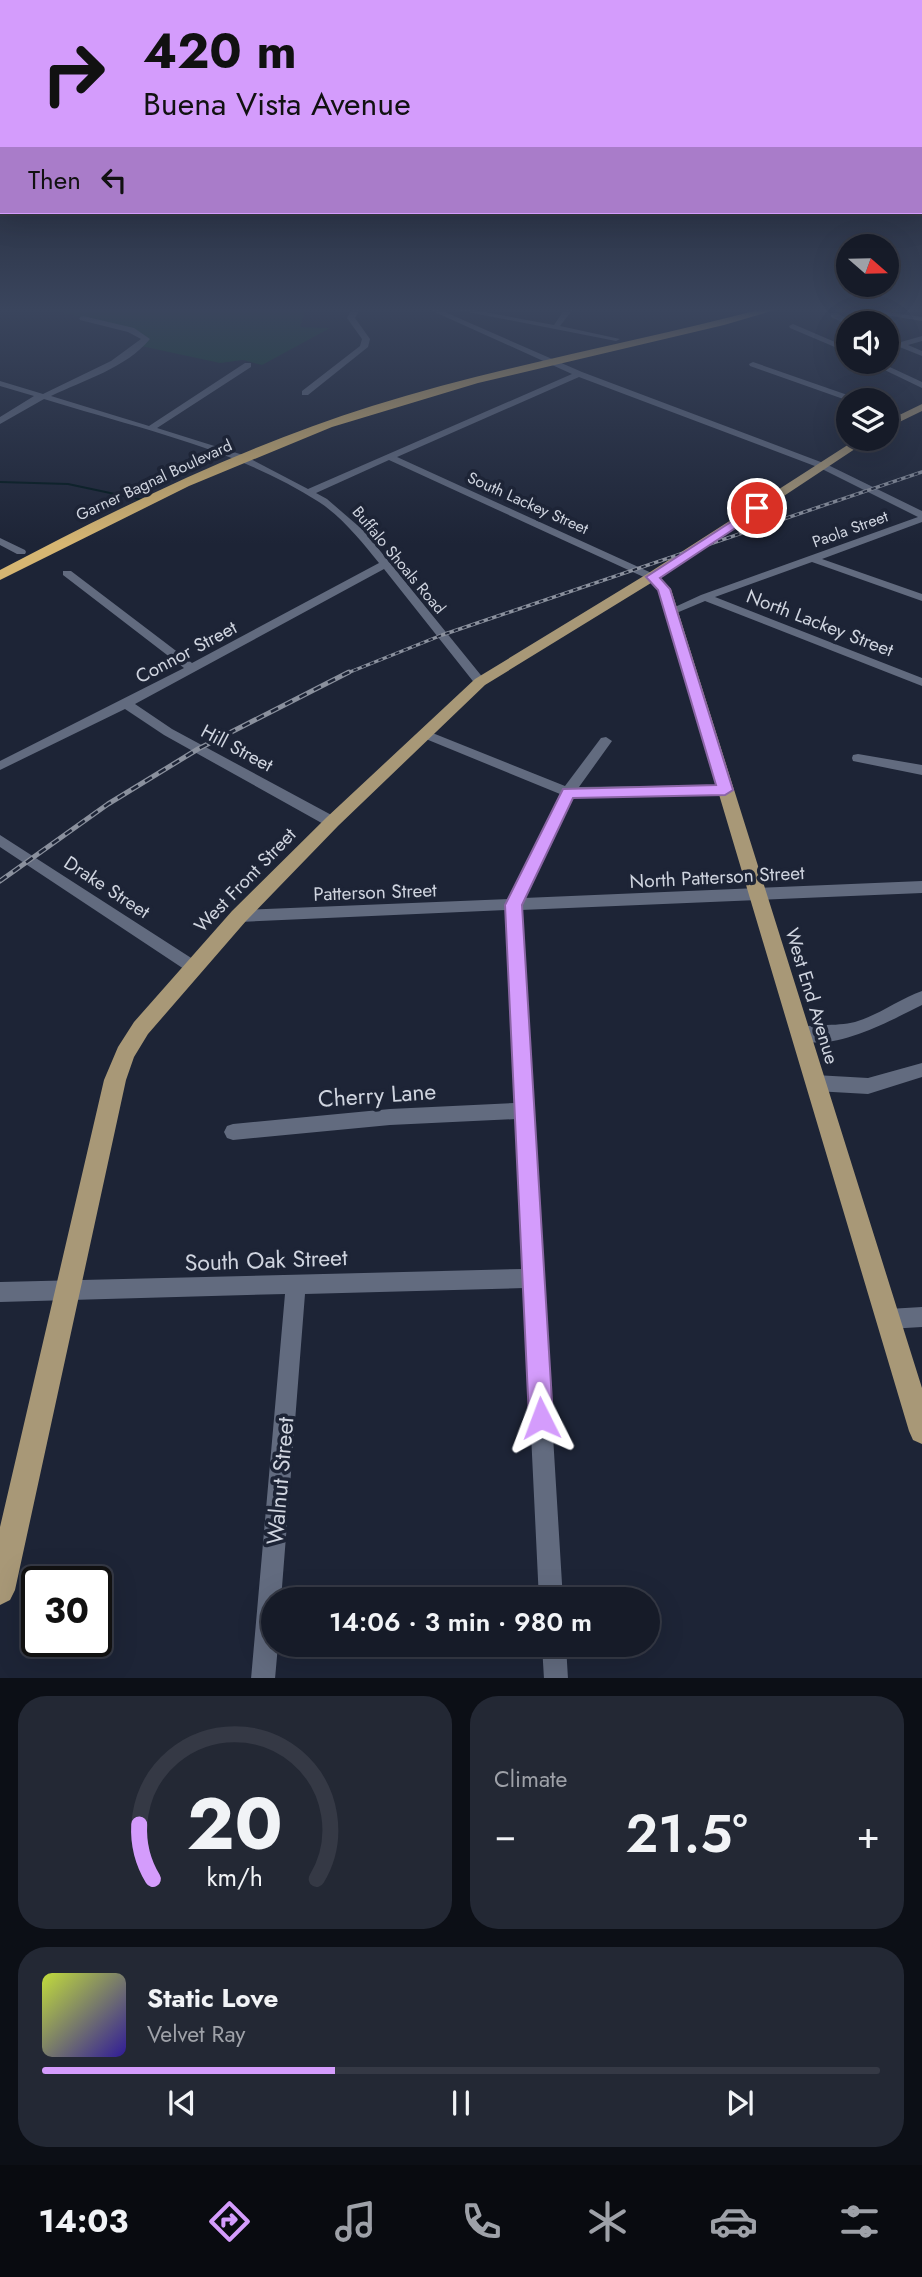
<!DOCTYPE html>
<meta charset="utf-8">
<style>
body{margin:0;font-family:Jost,sans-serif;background:#232834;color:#f1f3f6;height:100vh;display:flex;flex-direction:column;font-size:26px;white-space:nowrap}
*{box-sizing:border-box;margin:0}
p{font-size:23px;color:#9ea1a8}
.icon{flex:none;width:38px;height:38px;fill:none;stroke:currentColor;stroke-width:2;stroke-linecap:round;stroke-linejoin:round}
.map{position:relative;height:1678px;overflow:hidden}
.details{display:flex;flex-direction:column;gap:18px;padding:18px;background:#0c0f16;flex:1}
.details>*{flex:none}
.guide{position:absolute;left:0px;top:0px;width:922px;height:214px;box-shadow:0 7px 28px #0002,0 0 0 2px #353945;background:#d49cfc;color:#111;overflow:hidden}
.needle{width:46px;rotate:110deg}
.tools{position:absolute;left:836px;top:234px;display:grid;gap:14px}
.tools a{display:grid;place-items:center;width:63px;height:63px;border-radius:50%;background:#161b28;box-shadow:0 7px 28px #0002,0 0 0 2px #353945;font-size:35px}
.speed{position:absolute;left:21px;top:1566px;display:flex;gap:14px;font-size:35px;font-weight:700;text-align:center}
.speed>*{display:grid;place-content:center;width:91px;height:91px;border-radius:50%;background:#161b28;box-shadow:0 7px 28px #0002,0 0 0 2px #353945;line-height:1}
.speed .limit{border:4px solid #111;border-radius:10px;background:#fff;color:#111}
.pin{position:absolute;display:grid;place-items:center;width:60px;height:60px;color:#fff;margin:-30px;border:4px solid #fff;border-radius:50%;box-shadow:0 2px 7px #0007}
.me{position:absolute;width:77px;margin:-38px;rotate:357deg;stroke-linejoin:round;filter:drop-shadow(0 0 5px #0008)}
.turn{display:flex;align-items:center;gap:24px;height:147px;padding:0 28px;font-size:32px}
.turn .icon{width:91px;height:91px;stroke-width:2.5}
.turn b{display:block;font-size:49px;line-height:60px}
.then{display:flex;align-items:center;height:66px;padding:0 28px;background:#0003;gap:14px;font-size:26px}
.big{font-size:52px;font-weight:600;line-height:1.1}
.details .tile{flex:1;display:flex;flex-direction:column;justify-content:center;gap:10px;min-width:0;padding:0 24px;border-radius:28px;background:#232834}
.details .dial{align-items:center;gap:0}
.dial svg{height:182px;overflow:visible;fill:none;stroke:#353945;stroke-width:7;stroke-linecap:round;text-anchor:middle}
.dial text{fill:#f1f3f6;stroke:none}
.song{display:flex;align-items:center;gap:21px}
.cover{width:84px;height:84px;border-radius:10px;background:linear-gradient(135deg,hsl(70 70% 55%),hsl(250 70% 35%))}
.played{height:7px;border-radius:4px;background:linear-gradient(90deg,#d49cfc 35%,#353945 35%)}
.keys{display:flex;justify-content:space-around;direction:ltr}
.heat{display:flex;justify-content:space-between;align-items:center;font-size:38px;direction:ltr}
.details .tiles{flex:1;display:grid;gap:18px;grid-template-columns:1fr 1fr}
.tile:last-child{grid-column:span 2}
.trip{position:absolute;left:261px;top:1587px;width:399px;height:70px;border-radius:35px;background:#161b28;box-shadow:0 7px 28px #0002,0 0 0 2px #353945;font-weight:600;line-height:70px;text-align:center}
.tabs{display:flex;height:112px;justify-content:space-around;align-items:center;background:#090b10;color:#9ea1a8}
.tabs .icon{width:49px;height:49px}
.tabs .current{color:#d49cfc}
.tabs b{font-size:32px;color:#f1f3f6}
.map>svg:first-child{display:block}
.green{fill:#13422f}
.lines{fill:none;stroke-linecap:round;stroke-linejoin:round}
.stream{stroke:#00171b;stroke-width:2}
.minor{fill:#626b7f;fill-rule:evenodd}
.major{fill:#a89877;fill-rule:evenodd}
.highway{fill:#d6b672;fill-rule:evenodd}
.rail-far1-casing{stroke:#8a909d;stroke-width:3.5}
.rail-casing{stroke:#8a909d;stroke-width:5}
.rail-far1{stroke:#1d2436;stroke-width:2;stroke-dasharray:4.5;stroke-linecap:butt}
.rail{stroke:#1d2436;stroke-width:2.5;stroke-dasharray:8;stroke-linecap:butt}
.route{fill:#d49cfc;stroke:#8a65a4;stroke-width:2}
.labels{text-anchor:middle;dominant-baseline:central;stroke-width:7;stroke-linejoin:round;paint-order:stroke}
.far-street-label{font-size:16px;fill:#cfd4df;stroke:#1d2436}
.street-label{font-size:19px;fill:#cfd4df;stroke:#1d2436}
.near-street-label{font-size:23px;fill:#cfd4df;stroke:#1d2436}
</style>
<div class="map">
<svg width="922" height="1679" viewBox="0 0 922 1679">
<rect width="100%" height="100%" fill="#1d2436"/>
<path class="green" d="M 57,309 L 306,309 L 300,327 L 330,328 L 262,365 L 243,360 L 220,363 L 141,346 L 146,339 L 131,330 L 52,310 Z"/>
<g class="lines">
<path class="stream" d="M 0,482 L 68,484 L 143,500"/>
<path class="minor" d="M 352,309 L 360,309 L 355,318 L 370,339 L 368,347 L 308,395 L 302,395 L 302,391 L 360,346 L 362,339 L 347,318 Z
M 428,309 L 438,309 L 582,372 L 826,464 L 922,511 L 922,522 L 822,559 L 922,594 L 922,601 L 812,562 L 715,597 L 922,678 L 922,686 L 705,601 L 674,614 L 666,614 L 664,612 L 701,595 L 918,517 L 820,468 L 579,377 L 397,457 L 656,575 L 656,579 L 648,579 L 389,460 L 316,493 L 327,499 L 364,531 L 484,679 L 486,682 L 484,685 L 476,685 L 384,569 L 135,704 L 172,729 L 337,818 L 339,822 L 337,826 L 327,826 L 164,735 L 125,709 L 0,770 L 0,761 L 184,668 L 63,575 L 63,571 L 71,571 L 192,663 L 379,563 C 362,542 343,518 319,502 C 237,449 137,428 44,399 L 0,424 L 0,417 L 34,396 L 0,386 L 0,381 L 43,394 L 111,361 L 141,339 L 128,332 L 80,320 L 79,318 L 83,316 L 134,328 L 150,339 C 126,368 84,380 51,396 L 149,426 L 245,363 L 251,363 L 251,367 L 157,428 L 243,455 L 308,489 L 572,374 Z
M 453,309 L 468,309 L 554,325 L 565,309 L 573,309 L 560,326 L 620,339 L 616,341 Z
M 847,309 L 866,309 L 922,317 L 922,321 Z
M 831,313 L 837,313 L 857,324 L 849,325 L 831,317 Z
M 793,324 L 849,348 L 849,353 L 790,328 L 789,326 Z
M 922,336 L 922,341 L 908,345 L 922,351 L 922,356 L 887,342 L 887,337 L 901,342 Z
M 753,362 L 859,399 L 860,401 L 849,401 L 750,366 L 749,364 Z
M 868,362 L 879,362 L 922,382 L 922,388 Z
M 887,409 L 904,415 L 905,417 L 901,420 L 887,415 Z
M 0,538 L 25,550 L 26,552 L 25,554 L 17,554 L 0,545 Z
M 425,730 L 565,786 L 601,738 L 606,737 L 612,741 L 579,787 L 725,785 L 732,790 L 725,795 L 572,797 L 524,898 L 922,881 L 922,893 L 521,910 L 563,1600 L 539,1600 L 524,1288 L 305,1294 L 281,1600 L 273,1600 L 273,1645 L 278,1645 L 275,1679 L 251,1679 L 285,1294 L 0,1302 L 0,1282 L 523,1269 L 516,1119 L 390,1125 L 233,1140 L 227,1138 L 224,1132 L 227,1126 L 233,1124 L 390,1109 L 515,1103 L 506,910 L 239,922 L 234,920 L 232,916 L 234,912 L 239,910 L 509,899 L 560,794 L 421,737 L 419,734 Z
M 858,754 L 922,765 L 922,775 L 853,761 L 852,758 L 853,755 Z
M 0,835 L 199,963 L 201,967 L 199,971 L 193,973 L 187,971 L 0,847 Z
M 922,991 L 922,1005 C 887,1022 834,1053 794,1039 L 792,1034 L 794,1029 C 810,1023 836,1027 855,1022 C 879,1015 899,999 922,991 Z
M 922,1063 L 922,1077 L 868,1094 L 815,1091 L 809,1088 L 806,1083 L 809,1078 L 815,1075 L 868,1078 Z
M 922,1307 L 922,1327 L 888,1329 L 881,1326 L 878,1319 L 881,1312 L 888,1309 Z
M 542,1645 L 566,1645 L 568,1679 L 544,1679 Z"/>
<path class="major" d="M 922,404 L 922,411 L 887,428 L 887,421 Z
M 857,439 L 870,439 L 660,578 L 671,589 L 922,1388 L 922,1444 L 913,1440 L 909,1431 L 658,590 L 651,583 L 485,685 L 338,826 L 246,921 L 148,1034 L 134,1057 L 126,1080 L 15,1590 L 10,1600 L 0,1605 L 0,1527 L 104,1080 L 118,1047 L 134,1022 L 232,911 L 326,818 L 475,679 L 647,574 Z"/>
<path class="highway" d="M 762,309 L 778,309 L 724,325 L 478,383 L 332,427 L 189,486 L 0,580 L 0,570 C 120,507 242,447 372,406 C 500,366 633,343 762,309 Z"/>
<defs>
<path id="rail-far1" d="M 345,674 L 442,635 L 922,472"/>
<path id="rail" d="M 0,881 L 108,804 L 198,749 L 349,672"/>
</defs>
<use href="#rail-far1" class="rail-far1-casing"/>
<use href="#rail" class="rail-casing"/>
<use href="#rail-far1" class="rail-far1"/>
<use href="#rail" class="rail"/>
</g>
<linearGradient id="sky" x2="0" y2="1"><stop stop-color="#10141e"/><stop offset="0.57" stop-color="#3a455d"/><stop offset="1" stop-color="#3a455d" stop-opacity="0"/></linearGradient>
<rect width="922" height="544" fill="url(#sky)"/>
<path class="route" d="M 757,505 L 761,506 L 761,511 L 660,578 L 670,589 L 733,790 L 725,795 L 573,798 L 522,905 L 553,1418 L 550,1426 L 541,1430 L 533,1426 L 529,1418 L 505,905 L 563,789 L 716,785 L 658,590 L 646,577 Z"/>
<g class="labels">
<g class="far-street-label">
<text transform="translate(154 480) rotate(-25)">Garner Bagnal Boulevard</text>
<text transform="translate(528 503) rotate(24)">South Lackey Street</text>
<text transform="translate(850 529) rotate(-20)">Paola Street</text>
<text transform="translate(399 560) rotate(50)">Buffalo Shoals Road</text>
</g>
<g class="street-label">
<text transform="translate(820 623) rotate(21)">North Lackey Street</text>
<text transform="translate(186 652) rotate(-28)">Connor Street</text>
<text transform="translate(237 748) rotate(28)">Hill Street</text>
<text transform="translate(717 877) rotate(-3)">North Patterson Street</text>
<text transform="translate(245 880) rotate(-46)">West Front Street</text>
<text transform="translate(107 887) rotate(33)">Drake Street</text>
<text transform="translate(375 892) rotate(-2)">Patterson Street</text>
<text transform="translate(812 996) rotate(73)">West End Avenue</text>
</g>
<g class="near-street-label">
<text transform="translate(377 1095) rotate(-4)">Cherry Lane</text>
<text transform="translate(266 1260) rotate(-2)">South Oak Street</text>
<text transform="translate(280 1481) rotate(-85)">Walnut Street</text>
</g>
</g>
</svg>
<div class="tools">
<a><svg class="needle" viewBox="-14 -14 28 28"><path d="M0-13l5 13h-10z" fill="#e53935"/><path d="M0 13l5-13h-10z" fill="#9ea1a8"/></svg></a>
<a><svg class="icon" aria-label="sound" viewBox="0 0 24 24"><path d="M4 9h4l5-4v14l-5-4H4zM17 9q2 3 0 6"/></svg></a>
<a><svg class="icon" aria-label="layers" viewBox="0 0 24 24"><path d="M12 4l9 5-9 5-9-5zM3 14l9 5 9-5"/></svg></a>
</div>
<div class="speed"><div class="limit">30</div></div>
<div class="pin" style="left:757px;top:508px;background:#d93025"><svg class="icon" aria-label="arrive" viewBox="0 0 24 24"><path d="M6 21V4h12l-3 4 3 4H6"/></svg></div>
<svg class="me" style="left:541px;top:1418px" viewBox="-20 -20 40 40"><path d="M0-17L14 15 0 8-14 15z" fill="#d49cfc" stroke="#fff" stroke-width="4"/></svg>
<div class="trip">14:06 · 3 min · 980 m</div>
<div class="guide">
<div class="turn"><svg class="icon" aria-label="right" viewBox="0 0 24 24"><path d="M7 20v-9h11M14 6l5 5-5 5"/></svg><div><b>420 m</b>Buena Vista Avenue</div></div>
<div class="then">Then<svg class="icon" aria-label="left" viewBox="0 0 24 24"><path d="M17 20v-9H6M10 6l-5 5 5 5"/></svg></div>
</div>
</div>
<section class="details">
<div class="tiles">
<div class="tile dial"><svg viewBox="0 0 100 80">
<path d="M14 69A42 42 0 1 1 86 69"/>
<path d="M14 69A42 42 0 0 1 8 45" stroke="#d49cfc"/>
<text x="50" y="56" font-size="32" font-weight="700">20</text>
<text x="50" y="72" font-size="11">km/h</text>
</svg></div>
<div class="tile"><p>Climate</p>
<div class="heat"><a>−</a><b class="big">21.5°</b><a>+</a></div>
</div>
<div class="tile">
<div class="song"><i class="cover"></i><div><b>Static Love</b><p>Velvet Ray</p></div></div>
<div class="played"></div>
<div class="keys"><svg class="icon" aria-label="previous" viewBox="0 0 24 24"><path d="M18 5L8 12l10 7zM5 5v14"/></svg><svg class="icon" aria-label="pause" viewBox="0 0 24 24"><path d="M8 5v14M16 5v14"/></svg><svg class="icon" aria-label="next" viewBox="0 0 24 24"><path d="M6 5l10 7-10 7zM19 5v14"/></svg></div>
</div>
</div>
</section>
<nav class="tabs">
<b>14:03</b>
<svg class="icon current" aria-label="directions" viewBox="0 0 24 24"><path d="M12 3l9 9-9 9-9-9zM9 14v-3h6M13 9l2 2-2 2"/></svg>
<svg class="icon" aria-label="music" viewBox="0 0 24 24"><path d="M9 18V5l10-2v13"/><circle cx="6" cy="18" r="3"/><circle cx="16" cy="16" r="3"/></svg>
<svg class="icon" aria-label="phone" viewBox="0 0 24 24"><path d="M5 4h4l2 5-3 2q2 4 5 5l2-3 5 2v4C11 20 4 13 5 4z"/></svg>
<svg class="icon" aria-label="climate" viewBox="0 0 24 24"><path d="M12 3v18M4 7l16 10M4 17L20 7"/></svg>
<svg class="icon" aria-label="car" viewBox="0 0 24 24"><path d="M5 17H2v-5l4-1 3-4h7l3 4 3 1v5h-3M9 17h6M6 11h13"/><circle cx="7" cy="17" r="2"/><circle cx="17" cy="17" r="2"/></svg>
<svg class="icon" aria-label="filters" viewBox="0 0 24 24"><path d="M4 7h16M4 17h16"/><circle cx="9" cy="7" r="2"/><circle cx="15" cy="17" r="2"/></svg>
</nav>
